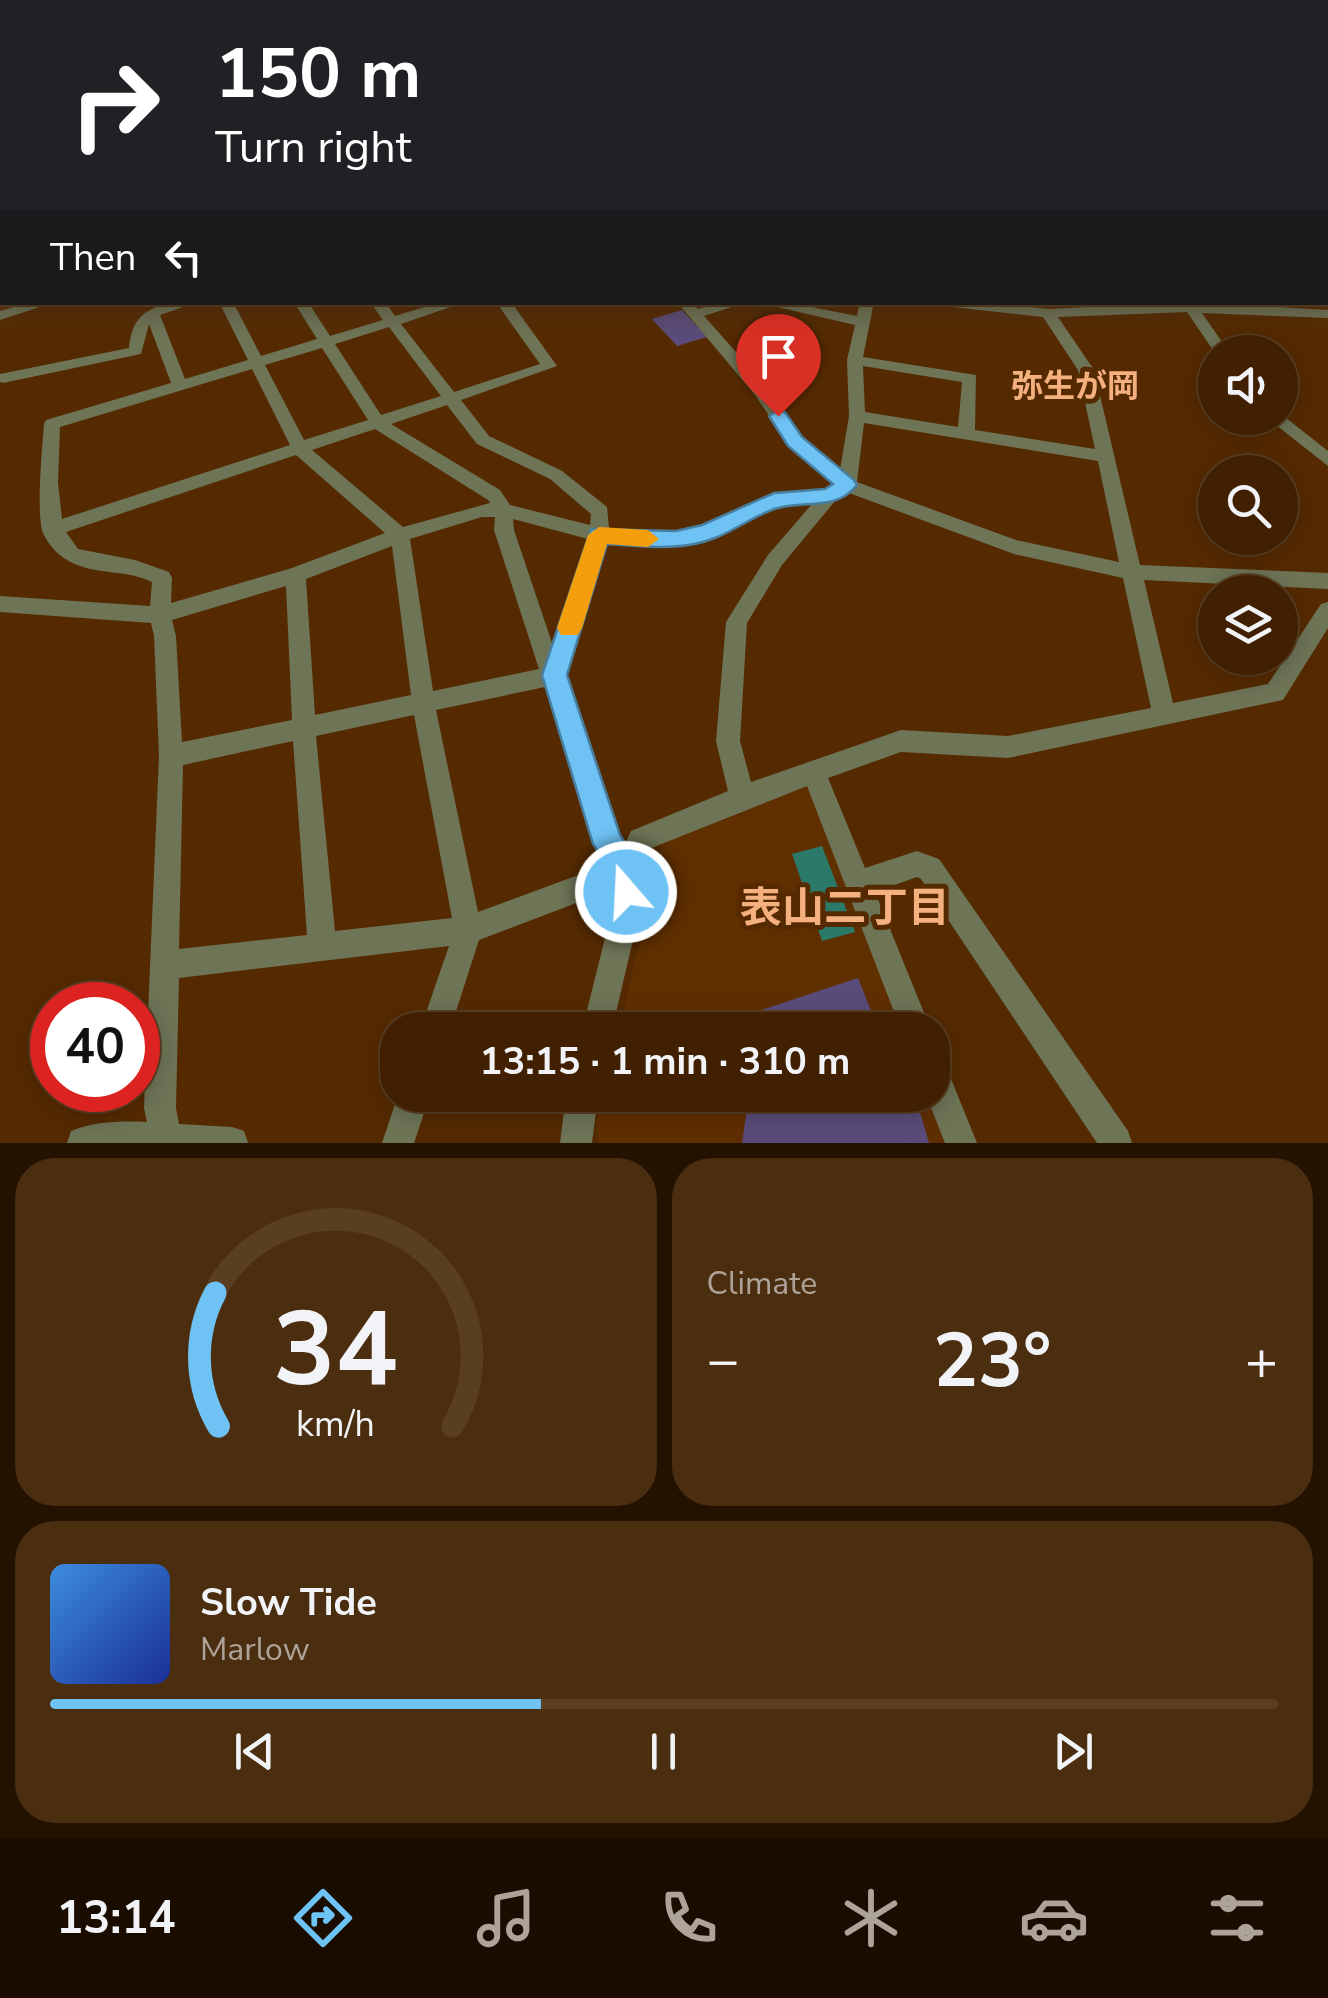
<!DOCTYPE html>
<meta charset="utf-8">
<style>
body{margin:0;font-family:"Nunito Sans","Noto Sans JP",sans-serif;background:#4b2d0f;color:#f1f3f6;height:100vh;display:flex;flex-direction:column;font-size:38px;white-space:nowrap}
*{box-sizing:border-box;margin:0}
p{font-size:32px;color:#aea399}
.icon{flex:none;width:55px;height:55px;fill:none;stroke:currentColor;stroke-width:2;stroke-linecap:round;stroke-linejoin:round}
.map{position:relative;height:1143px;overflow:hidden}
.panel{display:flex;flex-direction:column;gap:15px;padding:15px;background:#231200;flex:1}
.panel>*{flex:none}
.top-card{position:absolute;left:0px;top:0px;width:1330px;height:305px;box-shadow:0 5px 25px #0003,0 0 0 2px #593e22;background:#202124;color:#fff;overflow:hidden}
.controls{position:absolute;left:1198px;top:335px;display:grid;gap:20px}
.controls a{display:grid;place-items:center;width:100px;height:100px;border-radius:50%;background:#402000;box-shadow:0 5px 25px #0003,0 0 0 2px #593e22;font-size:50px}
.speed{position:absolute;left:30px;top:982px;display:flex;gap:20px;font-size:50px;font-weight:700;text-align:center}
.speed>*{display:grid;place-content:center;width:130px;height:130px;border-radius:50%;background:#402000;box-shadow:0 5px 25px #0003,0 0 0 2px #593e22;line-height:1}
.speed .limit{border:15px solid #d22;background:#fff;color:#111}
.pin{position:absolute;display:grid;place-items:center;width:85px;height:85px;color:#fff;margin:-102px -42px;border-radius:50% 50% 50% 0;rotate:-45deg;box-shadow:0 0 10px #0007}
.pin .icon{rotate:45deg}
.me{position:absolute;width:110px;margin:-55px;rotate:341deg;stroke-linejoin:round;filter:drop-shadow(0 0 8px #0008)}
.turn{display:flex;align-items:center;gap:35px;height:210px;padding:0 50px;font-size:45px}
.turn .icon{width:130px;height:130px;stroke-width:2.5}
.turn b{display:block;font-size:70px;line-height:85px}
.then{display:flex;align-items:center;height:95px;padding:0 50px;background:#0003;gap:20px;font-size:38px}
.big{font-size:75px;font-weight:700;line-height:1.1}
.panel .tile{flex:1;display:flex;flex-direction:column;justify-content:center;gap:15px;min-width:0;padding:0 35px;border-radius:40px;background:#4b2d0f}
.panel .dial{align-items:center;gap:0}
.dial svg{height:260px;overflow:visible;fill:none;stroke:#593e22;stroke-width:7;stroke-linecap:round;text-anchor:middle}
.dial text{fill:#f1f3f6;stroke:none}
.song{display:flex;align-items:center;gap:30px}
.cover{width:120px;height:120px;border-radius:15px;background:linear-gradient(135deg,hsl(210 70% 55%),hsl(230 70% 35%))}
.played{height:10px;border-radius:5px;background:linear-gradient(90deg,#6fc2f4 40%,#593e22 40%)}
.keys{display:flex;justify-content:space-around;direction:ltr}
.heat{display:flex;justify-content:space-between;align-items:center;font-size:55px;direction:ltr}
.panel .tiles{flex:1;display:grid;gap:15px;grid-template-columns:1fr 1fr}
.tile:last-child{grid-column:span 2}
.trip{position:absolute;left:380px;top:1012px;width:570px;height:100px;border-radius:40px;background:#402000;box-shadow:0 5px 25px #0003,0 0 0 2px #593e22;font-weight:700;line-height:100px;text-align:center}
.tabs{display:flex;height:160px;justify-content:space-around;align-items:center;background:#1a0d00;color:#aea399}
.tabs .icon{width:70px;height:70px}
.tabs .active{color:#6fc2f4}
.tabs b{font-size:45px;color:#f1f3f6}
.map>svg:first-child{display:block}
.built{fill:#602f00}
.green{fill:#5a4c7a}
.water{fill:#2b7969}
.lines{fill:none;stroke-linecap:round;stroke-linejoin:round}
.minor{fill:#6e7456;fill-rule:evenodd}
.route{fill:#6fc2f4;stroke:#487e9f;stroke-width:2.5}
.slow{fill:#f59e0b}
.labels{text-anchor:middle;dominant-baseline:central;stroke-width:10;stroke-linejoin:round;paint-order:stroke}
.far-quarter-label{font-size:32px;font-weight:bold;fill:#f4b07e;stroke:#552a00}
.near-neighbourhood-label{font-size:42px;font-weight:bold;fill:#f4b07e;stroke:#552a00}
</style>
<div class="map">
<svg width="1328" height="1143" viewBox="0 0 1328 1143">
<rect width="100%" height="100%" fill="#552a00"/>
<path class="built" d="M 805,780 L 910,1030 L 619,1030 L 664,836 Z
M 604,1095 L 932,1095 L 955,1143 L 598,1143 L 597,1122 Z"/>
<path class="green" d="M 682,310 L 707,337 L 677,346 L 652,319 Z
M 858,978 L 874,1018 L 892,1014 L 896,1030 L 758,1030 L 761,1010 Z
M 749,1095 L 915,1095 L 929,1143 L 742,1143 Z"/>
<path class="water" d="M 822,846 L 855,932 L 822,941 L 792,854 Z"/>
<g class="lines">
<path class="minor" d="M 2,199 L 2,208 L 0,209 L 0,200 Z
M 2,248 L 2,256 L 0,257 L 0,249 Z
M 31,302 L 55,302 L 0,320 L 0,311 Z
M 173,302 L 198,302 L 160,315 L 185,379 L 248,360 L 219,302 L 233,302 L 261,356 L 317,339 L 294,302 L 308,302 L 330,336 L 383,320 L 370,302 L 385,302 L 395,316 L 441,302 L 465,302 L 401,324 L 454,392 L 540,364 L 496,302 L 511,302 L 557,366 L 461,400 L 489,436 L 562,471 L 607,507 L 609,528 L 676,532 L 703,526 L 767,495 L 825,490 L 834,484 L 789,445 L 755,395 L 677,302 L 692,302 L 698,309 L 722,302 L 747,302 L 704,316 L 767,387 L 801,437 L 840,470 L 849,416 L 847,360 L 855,325 L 755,302 L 786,302 L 857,316 L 860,302 L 874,302 L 863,357 L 976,375 L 975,430 L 1095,449 L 1078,370 L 1043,317 L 943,306 L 936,302 L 988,302 L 1048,309 L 1194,302 L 1328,310 L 1328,318 L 1202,313 L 1229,352 L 1215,353 L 1187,312 L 1058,317 L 1094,370 L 1140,565 L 1328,573 L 1328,589 L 1144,580 L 1173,703 L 1268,684 L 1321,604 L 1328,602 L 1328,628 L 1283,700 L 1008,758 L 901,752 L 828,778 L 865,868 L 917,851 L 939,859 L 1128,1131 L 1132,1143 L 1097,1143 L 921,879 L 917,877 L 875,892 L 931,1030 L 901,1030 L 807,786 L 649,849 L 641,870 L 639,914 L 612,1030 L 582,1030 L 611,914 L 613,889 L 479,940 L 450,1030 L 420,1030 L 449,946 L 179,978 L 176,1108 L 179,1124 L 232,1127 L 244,1131 L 248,1143 L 67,1143 L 71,1131 C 97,1121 120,1121 147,1122 L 144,1108 L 159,756 L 154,636 L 151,623 L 0,612 L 0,596 L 150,606 L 152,582 C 130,571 106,574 83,567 C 65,562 50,549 43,533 C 36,515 42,448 44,424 L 46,420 L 171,383 L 149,324 L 141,354 L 3,383 L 0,382 L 0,374 L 129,348 C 132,317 145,309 173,302 ZM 389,327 L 441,396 L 381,415 L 335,344 ZM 322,348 L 368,420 L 304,440 L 265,365 ZM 863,366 L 962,382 L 958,427 L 865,412 ZM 252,369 L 290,445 L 62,519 L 58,483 L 60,427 ZM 447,405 L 477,444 L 550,479 L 591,514 L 590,525 L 510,505 L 500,490 L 391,424 ZM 864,423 L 1098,461 L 1119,562 L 1016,540 L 857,482 ZM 375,429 L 488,500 L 490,503 L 403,527 L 312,450 ZM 296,455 L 385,533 L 292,568 L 171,603 L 172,578 L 169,572 L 135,560 L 78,549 L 66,532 ZM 849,493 L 1014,554 L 1123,578 L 1151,708 L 1008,736 L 901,730 L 751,782 L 740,741 L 747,623 L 782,565 L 835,501 ZM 812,504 L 768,555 L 726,622 L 716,741 L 728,791 L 631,831 L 625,844 L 618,835 L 564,678 L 606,543 L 676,546 L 714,537 L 777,506 ZM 482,517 L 495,517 L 494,530 L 539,669 L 433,691 L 410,539 ZM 513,519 L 588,539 L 553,646 L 514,530 ZM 392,546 L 411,695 L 315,715 L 306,579 ZM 286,586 L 292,720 L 182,742 L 176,636 L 172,620 ZM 545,687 L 595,843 L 608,864 L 478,912 L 436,710 ZM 414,715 L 452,918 L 335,931 L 316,736 ZM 293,741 L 307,935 L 179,949 L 183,765 Z
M 1281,414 L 1328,451 L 1328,466 L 1267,418 L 1280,418 Z
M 932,1055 L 943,1059 L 977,1143 L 945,1143 L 926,1095 L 932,1095 Z
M 398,1095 L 430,1095 L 414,1143 L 382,1143 Z
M 566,1095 L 598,1095 L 592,1143 L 560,1143 Z"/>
</g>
<linearGradient id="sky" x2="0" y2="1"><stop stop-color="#2f1700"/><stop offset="0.53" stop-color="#624a37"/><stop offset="1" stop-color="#624a37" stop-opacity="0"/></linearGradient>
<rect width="1328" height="338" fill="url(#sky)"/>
<path class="route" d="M 778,410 L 785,412 L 802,437 L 854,480 L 857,485 C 837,511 806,500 778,508 C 756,514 736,530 715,538 C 680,552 643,546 607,544 L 567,675 L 620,835 L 643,870 L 637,903 L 626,908 L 616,903 L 611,892 L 613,875 L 593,844 L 542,675 L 591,529 L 676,531 L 702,525 L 774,493 L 825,489 L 833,484 L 788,446 L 769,416 Z"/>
<path class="slow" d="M 599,527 L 648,530 L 659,539 L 648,547 L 607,544 L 582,628 L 578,635 L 561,635 L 557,628 L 588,535 Z"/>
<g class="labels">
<g class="far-quarter-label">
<text x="1075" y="386">弥生が岡</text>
</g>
<g class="near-neighbourhood-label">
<text x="845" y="908">表山二丁目</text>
</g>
</g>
</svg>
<div class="controls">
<a><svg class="icon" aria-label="sound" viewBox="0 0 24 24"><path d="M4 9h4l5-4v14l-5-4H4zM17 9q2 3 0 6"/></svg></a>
<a><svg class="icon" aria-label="search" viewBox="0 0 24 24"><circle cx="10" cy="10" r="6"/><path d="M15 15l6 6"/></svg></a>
<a><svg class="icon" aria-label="layers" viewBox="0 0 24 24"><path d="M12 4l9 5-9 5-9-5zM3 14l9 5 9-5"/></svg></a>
</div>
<div class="speed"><div class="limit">40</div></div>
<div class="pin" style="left:778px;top:416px;background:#d93025"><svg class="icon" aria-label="arrive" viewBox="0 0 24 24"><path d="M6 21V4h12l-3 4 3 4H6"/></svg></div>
<svg class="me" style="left:626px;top:892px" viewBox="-20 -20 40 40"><circle r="17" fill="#6fc2f4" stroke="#fff" stroke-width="3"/><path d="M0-11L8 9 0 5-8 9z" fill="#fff"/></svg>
<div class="trip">13:15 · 1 min · 310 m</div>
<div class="top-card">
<div class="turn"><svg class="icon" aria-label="right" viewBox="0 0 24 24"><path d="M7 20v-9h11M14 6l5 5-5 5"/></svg><div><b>150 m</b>Turn right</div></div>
<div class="then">Then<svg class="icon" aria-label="left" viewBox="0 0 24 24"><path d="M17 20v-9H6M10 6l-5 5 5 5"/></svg></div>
</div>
</div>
<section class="panel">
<div class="tiles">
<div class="tile dial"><svg viewBox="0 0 100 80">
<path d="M14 69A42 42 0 1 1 86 69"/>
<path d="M14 69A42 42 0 0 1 13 28" stroke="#6fc2f4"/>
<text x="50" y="56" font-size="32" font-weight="700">34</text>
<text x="50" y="72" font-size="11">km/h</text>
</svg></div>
<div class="tile"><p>Climate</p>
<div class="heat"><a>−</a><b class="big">23°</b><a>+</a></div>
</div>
<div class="tile">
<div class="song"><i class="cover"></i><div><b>Slow Tide</b><p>Marlow</p></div></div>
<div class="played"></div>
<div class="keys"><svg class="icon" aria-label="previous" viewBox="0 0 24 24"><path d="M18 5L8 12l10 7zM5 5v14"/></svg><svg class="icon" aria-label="pause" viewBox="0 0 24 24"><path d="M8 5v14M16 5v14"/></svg><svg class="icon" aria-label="next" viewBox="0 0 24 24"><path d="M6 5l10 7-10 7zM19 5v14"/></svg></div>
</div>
</div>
</section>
<nav class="tabs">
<b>13:14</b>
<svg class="icon active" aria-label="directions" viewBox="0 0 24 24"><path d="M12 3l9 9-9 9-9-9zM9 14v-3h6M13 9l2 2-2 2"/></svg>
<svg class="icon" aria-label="music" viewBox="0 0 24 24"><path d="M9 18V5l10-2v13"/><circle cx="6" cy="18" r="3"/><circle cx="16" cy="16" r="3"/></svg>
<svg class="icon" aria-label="phone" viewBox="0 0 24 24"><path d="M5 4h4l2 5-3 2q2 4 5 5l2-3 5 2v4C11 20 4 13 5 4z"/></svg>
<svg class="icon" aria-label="climate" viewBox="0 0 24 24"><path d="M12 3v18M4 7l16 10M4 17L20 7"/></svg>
<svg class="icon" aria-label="car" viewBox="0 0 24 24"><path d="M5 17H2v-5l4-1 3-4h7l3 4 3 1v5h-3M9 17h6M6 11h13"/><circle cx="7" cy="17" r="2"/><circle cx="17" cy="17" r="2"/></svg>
<svg class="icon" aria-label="filters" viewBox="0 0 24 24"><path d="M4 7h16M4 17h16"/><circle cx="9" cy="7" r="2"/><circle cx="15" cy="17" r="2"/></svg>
</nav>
